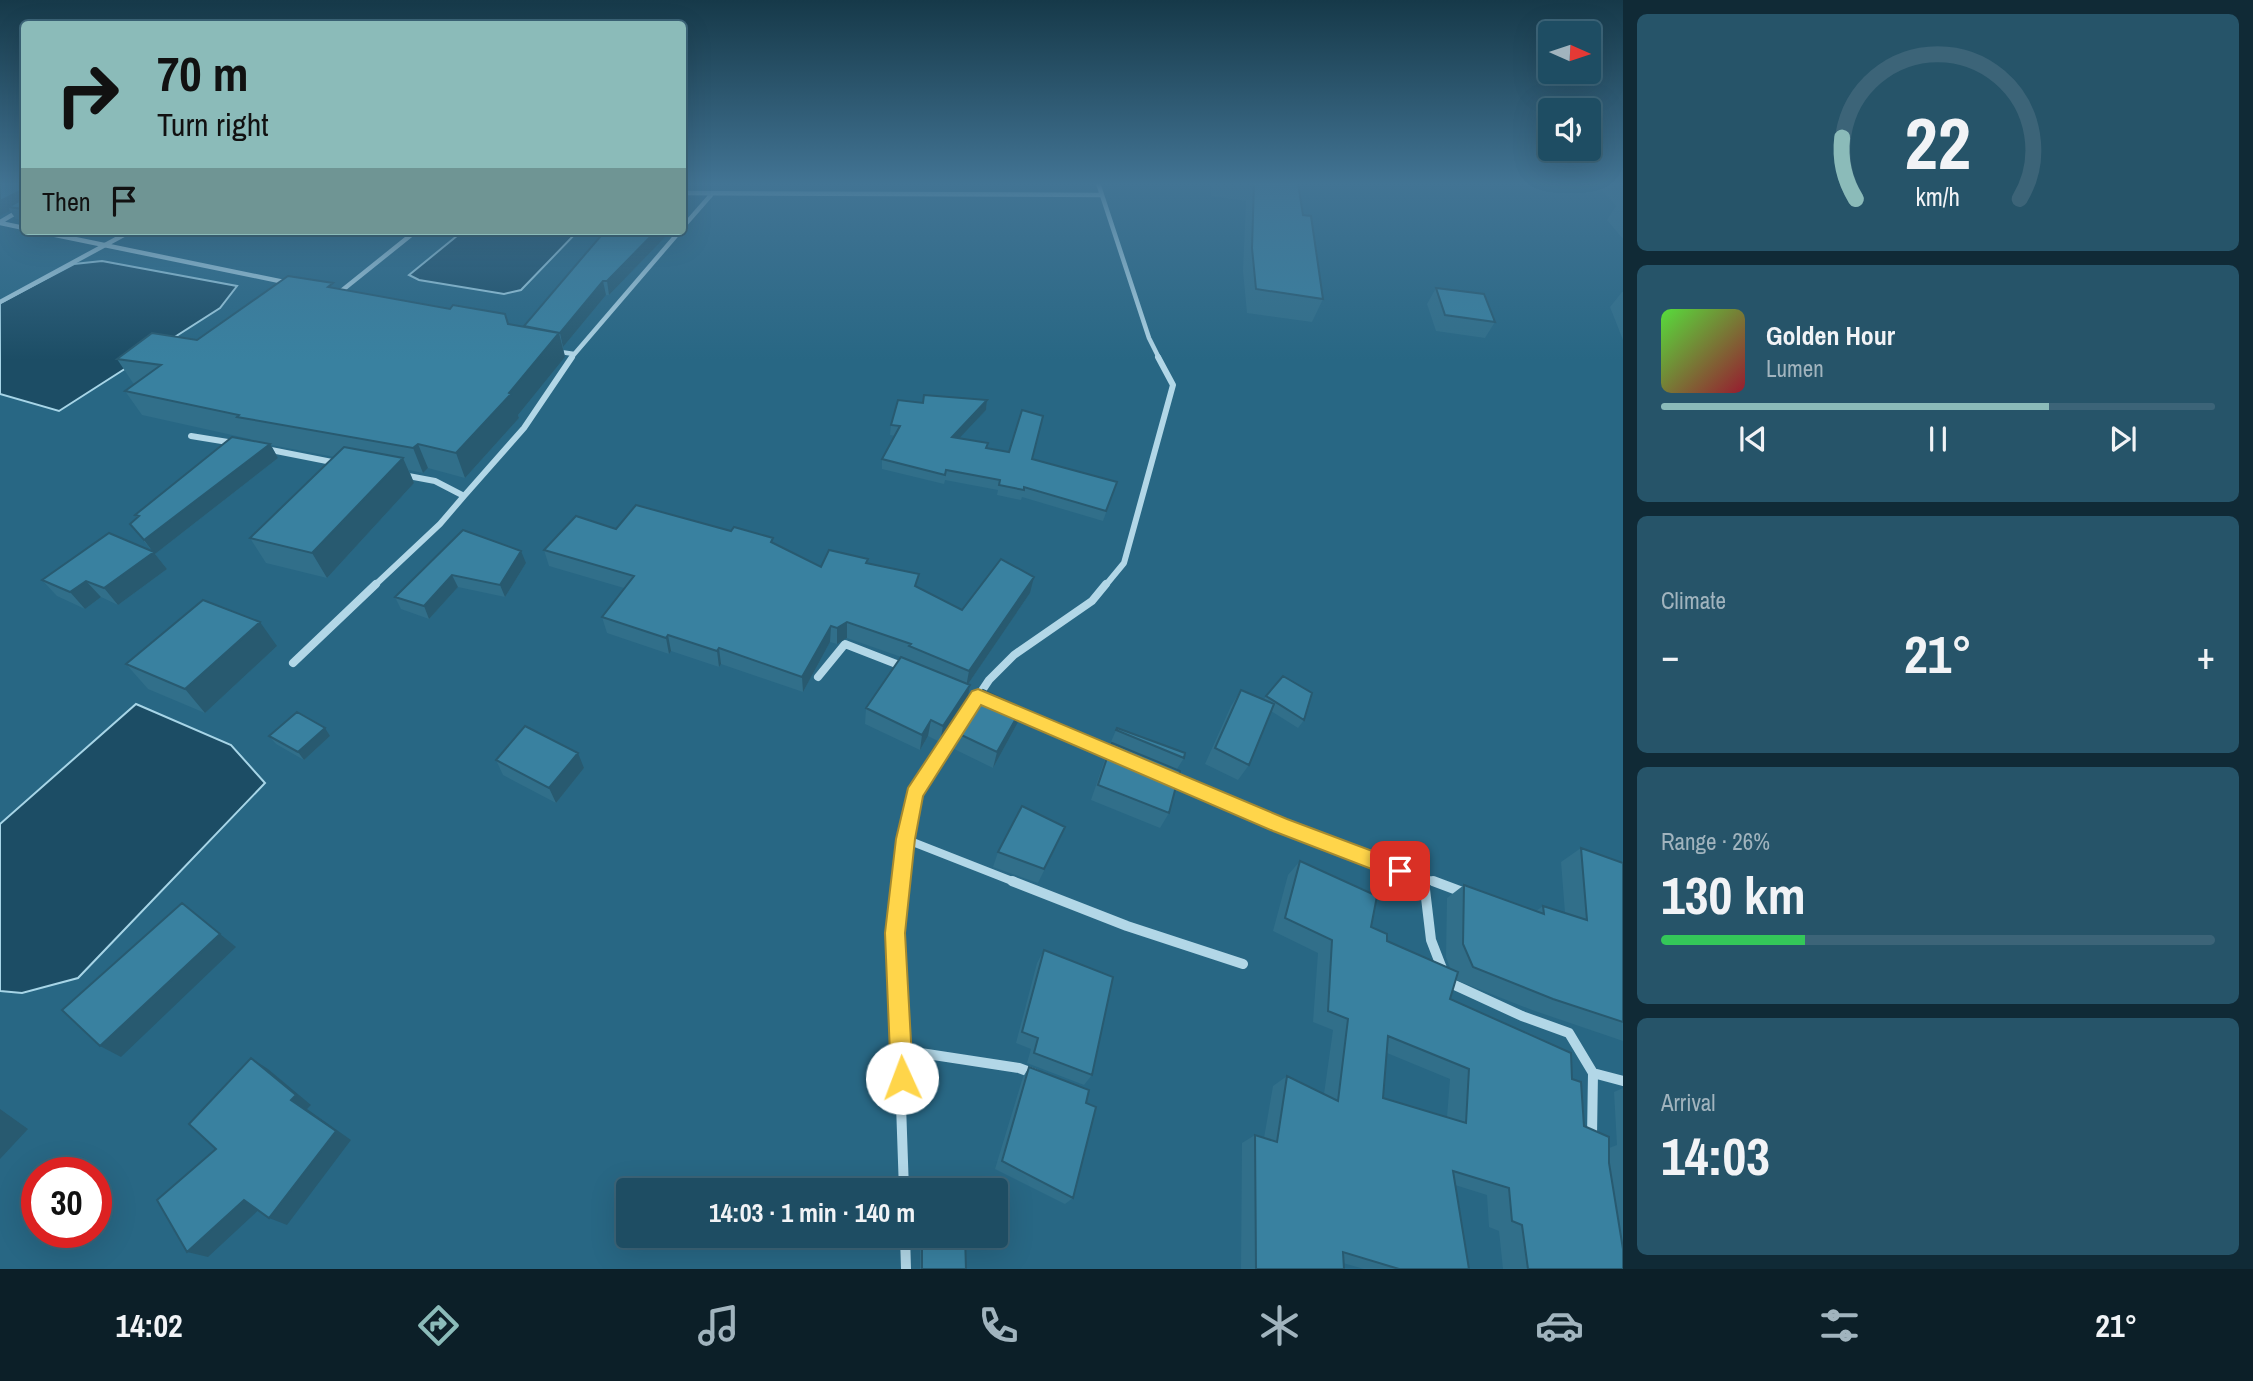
<!DOCTYPE html>
<meta charset="utf-8">
<style>
body{margin:0;font-family:"Archivo Narrow",sans-serif;background:#265469;color:#f1f3f6;height:100vh;display:flex;flex-direction:column;font-size:26px;white-space:nowrap}
*{box-sizing:border-box;margin:0}
p{font-size:23px;color:#a1b4be}
.icon{flex:none;width:38px;height:38px;fill:none;stroke:currentColor;stroke-width:2;stroke-linecap:round;stroke-linejoin:round}
.map{position:relative;flex:1;overflow:hidden}
.details{display:flex;flex-direction:column;gap:14px;padding:14px;background:#102a36;width:630px}
.details>*{flex:none}
.guide{position:absolute;left:21px;top:21px;width:665px;height:214px;border-radius:7px;box-shadow:0 7px 28px #0002,0 0 0 2px #3c6478;background:#8bbbb9;color:#111;overflow:hidden}
.needle{width:46px;rotate:93deg}
.tools{position:absolute;left:1538px;top:21px;display:grid;gap:14px}
.tools a{display:grid;place-items:center;width:63px;height:63px;border-radius:7px;background:#1e4d63;box-shadow:0 7px 28px #0002,0 0 0 2px #3c6478;font-size:35px}
.speed{position:absolute;left:21px;top:1157px;display:flex;gap:14px;font-size:35px;font-weight:700;text-align:center}
.speed>*{display:grid;place-content:center;width:91px;height:91px;border-radius:50%;background:#1e4d63;box-shadow:0 7px 28px #0002,0 0 0 2px #3c6478;line-height:1}
.speed .limit{border:10px solid #d22;background:#fff;color:#111}
.pin{position:absolute;display:grid;place-items:center;width:60px;height:60px;color:#fff;margin:-30px;border-radius:14px;box-shadow:0 4px 10px #0006}
.me{position:absolute;width:77px;margin:-38px;rotate:358deg;stroke-linejoin:round;filter:drop-shadow(0 0 5px #0008)}
.turn{display:flex;align-items:center;gap:24px;height:147px;padding:0 21px;font-size:32px}
.turn .icon{width:91px;height:91px;stroke-width:2.5}
.turn b{display:block;font-size:49px;line-height:60px}
.then{display:flex;align-items:center;height:66px;padding:0 21px;background:#0003;gap:14px;font-size:26px}
.big{font-size:52px;font-weight:700;line-height:1.1}
.details .widget{flex:1;display:flex;flex-direction:column;justify-content:center;gap:10px;min-width:0;padding:0 24px;border-radius:10px;background:#265469}
.details .dial{align-items:center;gap:0}
.dial svg{height:182px;overflow:visible;fill:none;stroke:#3c6478;stroke-width:7;stroke-linecap:round;text-anchor:middle}
.dial text{fill:#f1f3f6;stroke:none}
.song{display:flex;align-items:center;gap:21px}
.cover{width:84px;height:84px;border-radius:10px;background:linear-gradient(135deg,hsl(110 70% 55%),hsl(350 70% 35%))}
.played{height:7px;border-radius:4px;background:linear-gradient(90deg,#8bbbb9 70%,#3c6478 70%)}
.keys{display:flex;justify-content:space-around;direction:ltr}
.heat{display:flex;justify-content:space-between;align-items:center;font-size:38px;direction:ltr}
.charge{height:10px;border-radius:5px;background:linear-gradient(90deg,#34c759 26%,#3c6478 0)}
.trip{position:absolute;left:616px;top:1178px;width:392px;height:70px;border-radius:7px;background:#1e4d63;box-shadow:0 7px 28px #0002,0 0 0 2px #3c6478;font-weight:700;line-height:70px;text-align:center}
.tab-bar{display:flex;height:112px;justify-content:space-around;align-items:center;background:#0c1f28;color:#a1b4be}
.tab-bar .icon{width:49px;height:49px}
.tab-bar .selected{color:#8bbbb9}
.tab-bar b{font-size:32px;color:#f1f3f6}
main{display:flex;flex:1;min-height:0}
.map>svg:first-child{display:block}
.water{fill:#1c4d65;stroke:#a7d5e7;stroke-width:2}
.lines{fill:none;stroke-linecap:round;stroke-linejoin:round}
.street-far3{stroke:#b2d7e7;stroke-width:4.5}
.street-far2{stroke:#b2d7e7;stroke-width:6}
.street-far1{stroke:#b2d7e7;stroke-width:8}
.street{stroke:#b2d7e7;stroke-width:10}
.wall{fill:#316f8a;fill-rule:evenodd}
.shaded-wall{fill:#285a70}
.building{fill:#3981a0;stroke:#285a70;stroke-width:2;fill-rule:evenodd}
.route{fill:#ffd54a;stroke:#a68a30;stroke-width:2}
</style>
<main>
<div class="map">
<svg width="1623" height="1269" viewBox="0 0 1623 1269">
<rect width="100%" height="100%" fill="#286784"/>
<path class="water" d="M 463,231 L 578,231 L 521,290 L 504,294 L 419,280 L 409,275 Z
M 102,261 L 237,286 L 220,308 L 59,411 L 0,394 L 0,303 L 74,264 Z
M 136,704 L 231,745 L 265,783 L 78,978 L 22,993 L 0,991 L 0,824 Z"/>
<g class="lines">
<path class="street-far3" d="M 1098,183 L 1149,338 L 1159,358
M 682,193 L 1102,195
M 0,222 L 24,208
M 0,223 L 24,228
M 682,228 L 711,195
M 36,231 L 289,283
M 340,292 L 416,231
M 0,302 L 131,231
M 554,351 L 574,354
M 571,358 L 680,231"/>
<path class="street-far2" d="M 191,436 L 234,443
M 266,449 L 337,463
M 464,496 L 524,428 L 572,357
M 374,586 L 440,524 L 464,496 L 435,481 L 403,475
M 1105,586 L 1124,563 L 1173,385 L 1158,357"/>
<path class="street-far1" d="M 293,663 L 376,584
M 818,677 L 845,644 L 904,667
M 1012,711 L 1114,754
M 1170,778 L 1280,825 L 1437,883
M 905,839 L 1017,883
M 1424,880 L 1424,883
M 900,883 L 914,793 L 989,680 L 1014,655 L 1092,601 L 1106,584"/>
<path class="street" d="M 901,881 L 895,933 L 904,1190
M 1012,881 L 1127,926 L 1243,964
M 1424,881 L 1431,940 L 1443,971
M 1433,881 L 1465,893
M 1448,982 L 1522,1016 L 1569,1033 L 1593,1073
M 901,1050 L 1019,1068 L 1035,1074
M 1592,1136 L 1593,1073 L 1623,1081
M 905,1236 L 906,1269"/>
</g>
<path class="wall" d="M 0,183 L 24,183 L 24,220 L 16,219 L 10,211 L 0,216 Z
M 1211,183 L 1298,183 L 1303,215 L 1323,299 L 1312,322 L 1247,313 L 1243,271 L 1246,201 L 1211,196 Z
M 1595,183 L 1623,183 L 1623,239 L 1607,220 L 1616,206 Z
M 605,231 L 671,231 L 609,295 L 606,295 L 563,347 L 565,357 L 518,415 L 519,418 L 465,478 L 428,468 L 423,473 L 409,470 L 414,483 L 327,578 L 266,563 L 250,538 L 335,457 L 271,445 L 278,458 L 155,554 L 167,569 L 118,605 L 101,597 L 85,609 L 57,596 L 42,580 L 152,551 L 130,524 L 137,518 L 135,515 L 251,440 L 250,439 L 142,415 L 125,391 L 135,384 L 133,383 L 117,359 L 197,340 L 335,289 L 524,327 Z
M 1436,288 L 1495,322 L 1485,338 L 1436,331 L 1427,304 Z
M 1622,292 L 1623,292 L 1623,340 L 1610,307 Z
M 987,400 L 986,410 L 959,438 L 987,448 L 1117,482 L 1103,521 L 1022,497 L 1021,500 L 997,495 L 998,490 L 945,480 L 944,484 L 882,469 L 882,459 L 895,436 L 890,435 L 891,425 L 923,403 Z
M 616,529 L 774,544 L 821,567 L 868,559 L 868,564 L 962,610 L 1030,593 L 968,684 L 970,685 L 967,702 L 940,742 L 928,736 L 920,750 L 865,724 L 866,708 L 907,659 L 847,638 L 837,644 L 830,642 L 803,692 L 721,664 L 719,667 L 671,651 L 669,654 L 607,633 L 602,617 L 624,588 L 549,566 L 544,550 Z
M 463,530 L 526,563 L 505,597 L 458,587 L 429,619 L 401,609 L 395,597 Z
M 277,646 L 205,713 L 148,689 L 126,664 Z
M 1241,690 L 1264,700 L 1266,696 L 1304,720 L 1298,728 L 1271,711 L 1249,765 L 1238,780 L 1205,764 L 1231,706 Z
M 1017,724 L 993,768 L 952,748 L 955,732 Z
M 1117,728 L 1184,758 L 1177,769 L 1169,813 L 1160,828 L 1091,800 L 1105,759 L 1110,747 L 1109,746 L 1110,744 Z
M 269,736 L 330,736 L 304,760 L 276,744 Z
M 496,760 L 584,768 L 556,803 L 503,775 Z
M 1058,842 L 1038,883 L 993,867 L 998,852 Z
M 1581,848 L 1623,863 L 1623,1041 L 1532,1010 L 1456,980 L 1450,999 L 1572,1079 L 1584,1126 L 1609,1148 L 1617,1145 L 1614,1092 L 1623,1088 L 1623,1269 L 1503,1269 L 1499,1231 L 1489,1227 L 1487,1195 L 1455,1185 L 1469,1269 L 1364,1269 L 1343,1263 L 1344,1269 L 1241,1269 L 1242,1143 L 1255,1135 L 1264,1138 L 1273,1086 L 1287,1076 L 1324,1094 L 1333,1030 L 1313,1022 L 1318,953 L 1273,931 L 1288,875 L 1300,861 L 1387,941 L 1450,968 L 1446,957 L 1447,898 L 1464,885 L 1536,911 L 1543,906 L 1565,913 L 1561,862 ZM 1387,1053 L 1450,1079 L 1447,1117 L 1383,1098 Z
M 1044,950 L 1092,1075 L 1084,1085 L 1027,1063 L 1031,1049 L 1016,1043 L 1037,963 Z
M 1029,1067 L 1086,1103 L 1073,1198 L 1065,1204 L 995,1169 L 1023,1077 Z
M 920,1236 L 965,1236 L 966,1269 L 920,1269 Z"/>
<path class="shaded-wall" d="M 682,183 L 692,183 L 688,188 L 682,190 Z
M 18,192 L 24,203 L 8,207 L 10,211 L 0,216 L 0,201 Z
M 686,200 L 688,214 L 682,219 L 682,204 Z
M 656,231 L 671,231 L 609,295 L 607,281 Z
M 603,281 L 606,295 L 563,347 L 560,333 Z
M 559,333 L 565,357 L 518,415 L 519,418 L 465,478 L 456,453 Z
M 987,400 L 986,410 L 951,447 L 952,437 Z
M 270,444 L 278,458 L 155,554 L 167,569 L 118,605 L 104,588 L 153,552 L 144,540 Z
M 418,444 L 428,468 L 423,473 L 413,448 Z
M 403,458 L 414,483 L 327,578 L 312,553 Z
M 521,551 L 526,563 L 505,597 L 500,585 Z
M 452,575 L 458,587 L 429,619 L 424,606 Z
M 1034,577 L 1030,593 L 966,687 L 969,671 Z
M 86,581 L 101,597 L 85,609 L 70,592 Z
M 260,622 L 277,646 L 205,713 L 185,689 Z
M 847,622 L 847,638 L 837,644 L 837,628 Z
M 831,626 L 830,642 L 803,692 L 802,677 Z
M 668,635 L 671,651 L 669,654 L 666,638 Z
M 719,648 L 721,664 L 719,667 L 717,651 Z
M 970,685 L 967,702 L 940,742 L 943,726 Z
M 1022,708 L 1017,724 L 993,768 L 997,752 Z
M 931,720 L 928,736 L 920,750 L 922,735 Z
M 325,728 L 330,736 L 304,760 L 298,752 Z
M 578,753 L 584,768 L 556,803 L 549,788 Z
M 182,903 L 236,947 L 121,1057 L 100,1046 Z
M 251,1058 L 268,1069 L 311,1105 L 307,1109 L 351,1140 L 287,1225 L 269,1218 Z
M 0,1109 L 28,1129 L 0,1159 Z
M 244,1200 L 263,1206 L 208,1257 L 187,1252 Z"/>
<path class="building" d="M 0,183 L 24,183 L 24,209 L 8,207 L 21,200 L 18,192 L 0,201 Z
M 1254,183 L 1298,183 L 1303,215 L 1311,216 L 1323,299 L 1256,289 L 1252,248 Z
M 605,231 L 656,231 L 607,281 L 603,281 L 560,333 L 524,326 Z
M 288,276 L 333,283 L 328,287 L 450,309 L 453,305 L 505,314 L 508,324 L 559,333 L 509,393 L 511,394 L 456,453 L 418,444 L 413,448 L 237,417 L 239,415 L 125,391 L 161,365 L 117,359 L 152,333 L 197,340 Z
M 1436,288 L 1484,294 L 1495,322 L 1445,315 Z
M 924,395 L 987,400 L 952,437 L 988,443 L 986,448 L 1009,452 L 1022,410 L 1043,416 L 1032,459 L 1117,482 L 1106,511 L 1024,487 L 1024,490 L 999,485 L 1000,480 L 946,470 L 945,475 L 882,459 L 900,426 L 891,425 L 898,400 L 923,403 Z
M 232,437 L 270,444 L 144,540 L 130,524 L 139,516 L 135,515 Z
M 344,447 L 403,458 L 312,553 L 250,538 Z
M 636,505 L 731,531 L 734,527 L 773,538 L 771,542 L 821,567 L 829,550 L 868,559 L 866,563 L 919,574 L 915,586 L 962,610 L 1001,559 L 1034,577 L 969,671 L 909,646 L 911,644 L 847,622 L 837,628 L 831,626 L 802,677 L 719,648 L 717,651 L 668,635 L 666,638 L 602,617 L 634,576 L 544,550 L 576,516 L 616,529 Z
M 463,530 L 521,551 L 500,585 L 452,575 L 424,606 L 395,597 Z
M 109,533 L 154,552 L 104,588 L 86,581 L 70,592 L 42,580 Z
M 203,600 L 260,622 L 185,689 L 126,664 Z
M 901,657 L 970,685 L 943,726 L 931,720 L 922,735 L 866,708 Z
M 1283,676 L 1312,693 L 1304,720 L 1266,696 Z
M 983,690 L 1022,708 L 997,752 L 955,732 Z
M 1241,690 L 1274,704 L 1249,765 L 1215,748 Z
M 297,712 L 325,728 L 298,752 L 269,736 Z
M 525,726 L 578,753 L 549,788 L 496,760 Z
M 1117,728 L 1185,753 L 1184,758 L 1116,730 Z
M 1112,743 L 1180,771 L 1169,813 L 1098,785 Z
M 1022,806 L 1065,827 L 1044,869 L 998,852 Z
M 1581,848 L 1623,863 L 1623,1022 L 1553,999 L 1473,967 L 1463,944 L 1464,885 L 1544,914 L 1543,906 L 1587,920 Z
M 1300,861 L 1377,896 L 1371,927 L 1387,934 L 1387,941 L 1458,972 L 1450,999 L 1571,1053 L 1572,1079 L 1581,1082 L 1584,1126 L 1609,1137 L 1609,1163 L 1623,1249 L 1623,1269 L 1528,1269 L 1522,1225 L 1512,1221 L 1509,1188 L 1453,1171 L 1469,1269 L 1399,1269 L 1343,1252 L 1344,1269 L 1256,1269 L 1255,1135 L 1277,1142 L 1287,1076 L 1338,1101 L 1348,1019 L 1328,1011 L 1332,940 L 1285,918 ZM 1388,1036 L 1469,1069 L 1466,1123 L 1383,1098 Z
M 182,903 L 220,934 L 100,1046 L 62,1010 Z
M 1044,950 L 1113,977 L 1092,1075 L 1034,1053 L 1038,1038 L 1022,1032 Z
M 251,1058 L 296,1095 L 291,1100 L 336,1131 L 269,1218 L 244,1200 L 187,1252 L 157,1200 L 216,1149 L 189,1124 Z
M 1029,1067 L 1089,1090 L 1086,1103 L 1096,1107 L 1073,1198 L 1002,1161 Z
M 922,1236 L 965,1236 L 966,1269 L 922,1269 Z"/>
<linearGradient id="sky" x2="0" y2="1"><stop stop-color="#163949"/><stop offset="0.51" stop-color="#427494"/><stop offset="1" stop-color="#427494" stop-opacity="0"/></linearGradient>
<rect width="1623" height="360" fill="url(#sky)"/>
<path class="route" d="M 978,689 L 1287,819 L 1407,864 L 1410,871 L 1407,877 L 1400,880 L 1273,831 L 981,705 L 923,796 L 915,839 L 905,933 L 913,1078 L 910,1086 L 902,1090 L 894,1086 L 891,1078 L 885,933 L 896,839 L 908,788 L 972,691 Z"/>
</svg>
<div class="tools">
<a><svg class="needle" viewBox="-14 -14 28 28"><path d="M0-13l5 13h-10z" fill="#e53935"/><path d="M0 13l5-13h-10z" fill="#a1b4be"/></svg></a>
<a><svg class="icon" aria-label="sound" viewBox="0 0 24 24"><path d="M4 9h4l5-4v14l-5-4H4zM17 9q2 3 0 6"/></svg></a>
</div>
<div class="speed"><div class="limit">30</div></div>
<div class="pin" style="left:1400px;top:871px;background:#d93025"><svg class="icon" aria-label="arrive" viewBox="0 0 24 24"><path d="M6 21V4h12l-3 4 3 4H6"/></svg></div>
<svg class="me" style="left:902px;top:1078px" viewBox="-20 -20 40 40"><circle r="19" fill="#fff"/><path d="M0-13L10 11 0 6-10 11z" fill="#ffd54a"/></svg>
<div class="trip">14:03 · 1 min · 140 m</div>
<div class="guide">
<div class="turn"><svg class="icon" aria-label="right" viewBox="0 0 24 24"><path d="M7 20v-9h11M14 6l5 5-5 5"/></svg><div><b>70 m</b>Turn right</div></div>
<div class="then">Then<svg class="icon" aria-label="arrive" viewBox="0 0 24 24"><path d="M6 21V4h12l-3 4 3 4H6"/></svg></div>
</div>
</div>
<section class="details">
<div class="widget dial"><svg viewBox="0 0 100 80">
<path d="M14 69A42 42 0 1 1 86 69"/>
<path d="M14 69A42 42 0 0 1 8 42" stroke="#8bbbb9"/>
<text x="50" y="56" font-size="32" font-weight="700">22</text>
<text x="50" y="72" font-size="11">km/h</text>
</svg></div>
<div class="widget">
<div class="song"><i class="cover"></i><div><b>Golden Hour</b><p>Lumen</p></div></div>
<div class="played"></div>
<div class="keys"><svg class="icon" aria-label="previous" viewBox="0 0 24 24"><path d="M18 5L8 12l10 7zM5 5v14"/></svg><svg class="icon" aria-label="pause" viewBox="0 0 24 24"><path d="M8 5v14M16 5v14"/></svg><svg class="icon" aria-label="next" viewBox="0 0 24 24"><path d="M6 5l10 7-10 7zM19 5v14"/></svg></div>
</div>
<div class="widget"><p>Climate</p>
<div class="heat"><a>−</a><b class="big">21°</b><a>+</a></div>
</div>
<div class="widget"><p>Range · 26%</p><b class="big">130 km</b><div class="charge"></div></div>
<div class="widget"><p>Arrival</p><b class="big">14:03</b></div>
</section>
</main>
<nav class="tab-bar">
<b>14:02</b>
<svg class="icon selected" aria-label="directions" viewBox="0 0 24 24"><path d="M12 3l9 9-9 9-9-9zM9 14v-3h6M13 9l2 2-2 2"/></svg>
<svg class="icon" aria-label="music" viewBox="0 0 24 24"><path d="M9 18V5l10-2v13"/><circle cx="6" cy="18" r="3"/><circle cx="16" cy="16" r="3"/></svg>
<svg class="icon" aria-label="phone" viewBox="0 0 24 24"><path d="M5 4h4l2 5-3 2q2 4 5 5l2-3 5 2v4C11 20 4 13 5 4z"/></svg>
<svg class="icon" aria-label="climate" viewBox="0 0 24 24"><path d="M12 3v18M4 7l16 10M4 17L20 7"/></svg>
<svg class="icon" aria-label="car" viewBox="0 0 24 24"><path d="M5 17H2v-5l4-1 3-4h7l3 4 3 1v5h-3M9 17h6M6 11h13"/><circle cx="7" cy="17" r="2"/><circle cx="17" cy="17" r="2"/></svg>
<svg class="icon" aria-label="filters" viewBox="0 0 24 24"><path d="M4 7h16M4 17h16"/><circle cx="9" cy="7" r="2"/><circle cx="15" cy="17" r="2"/></svg>
<b>21°</b>
</nav>
